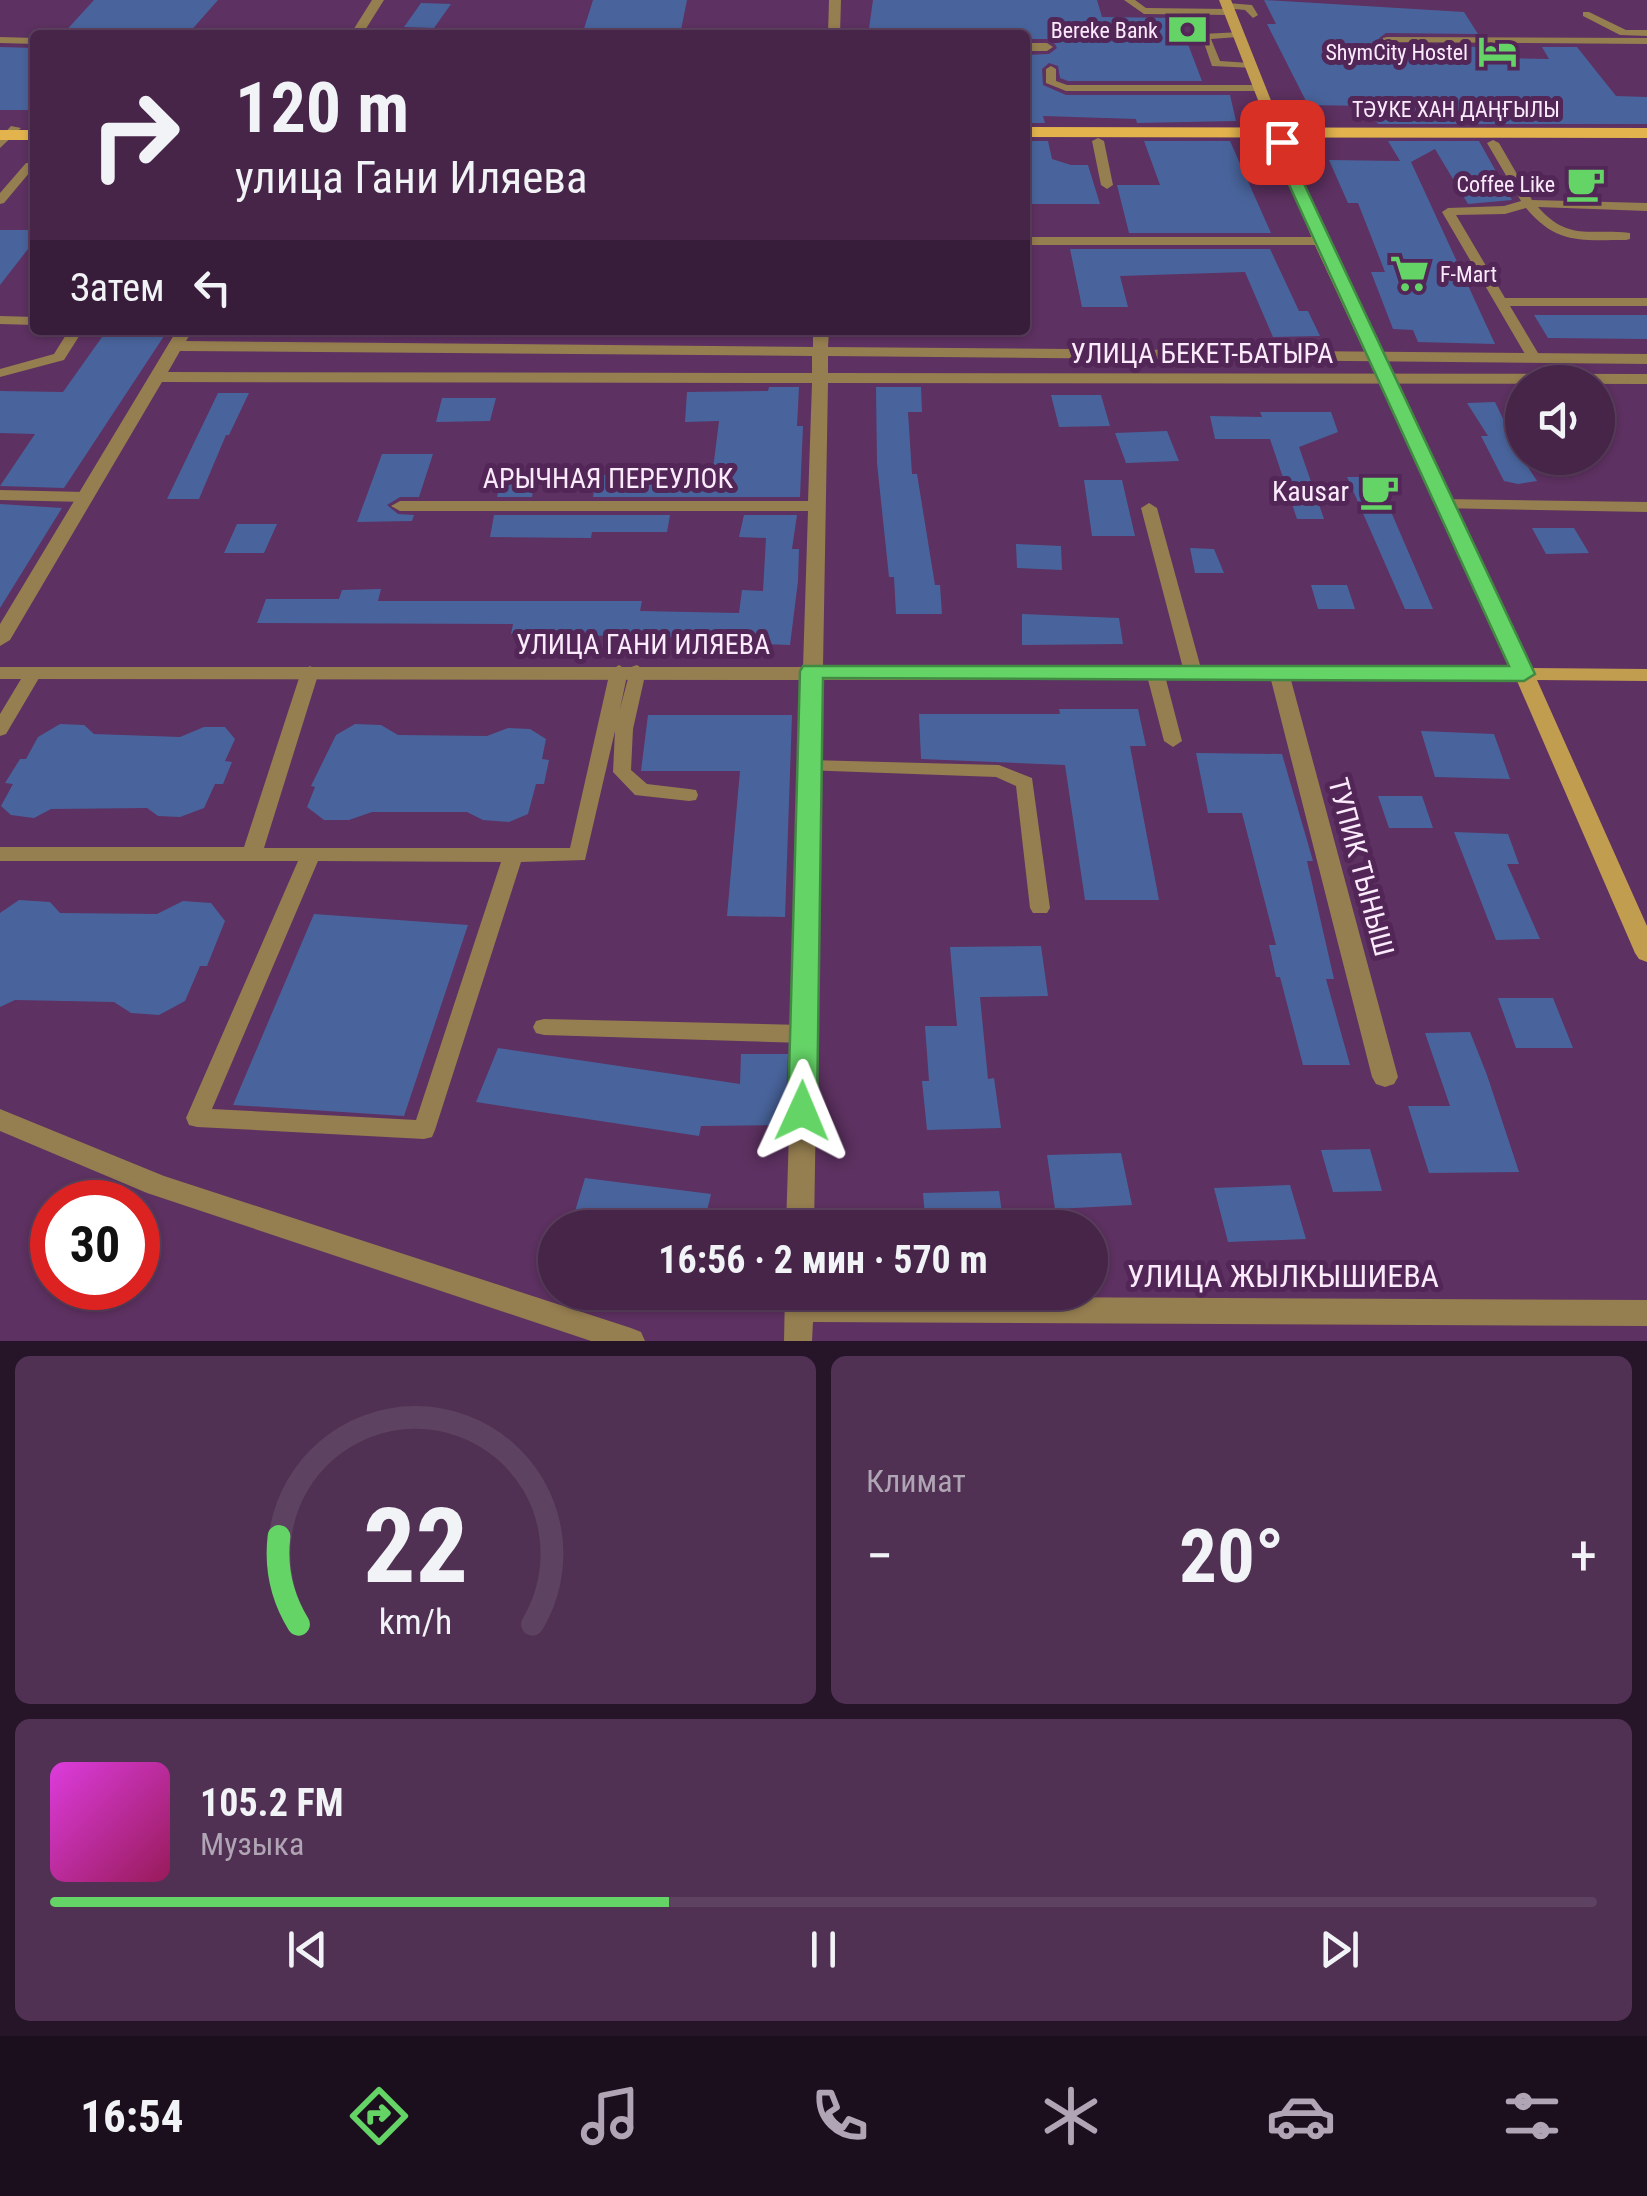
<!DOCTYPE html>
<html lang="ru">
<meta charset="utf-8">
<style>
body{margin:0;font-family:"Roboto Condensed",sans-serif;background:#503153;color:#f1f3f6;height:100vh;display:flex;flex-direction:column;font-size:38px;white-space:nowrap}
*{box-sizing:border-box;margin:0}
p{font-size:32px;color:#b0a5b4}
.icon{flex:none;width:55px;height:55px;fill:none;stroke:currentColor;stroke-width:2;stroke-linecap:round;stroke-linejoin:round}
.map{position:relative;height:1341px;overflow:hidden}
.sheet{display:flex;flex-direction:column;gap:15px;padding:15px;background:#261428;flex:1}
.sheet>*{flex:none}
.hud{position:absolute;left:30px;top:30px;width:1000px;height:305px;border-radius:10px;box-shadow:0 2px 8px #0004,0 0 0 2px #5e4261;background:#462549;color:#f1f3f6;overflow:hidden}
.controls{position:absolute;left:1505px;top:365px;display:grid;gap:20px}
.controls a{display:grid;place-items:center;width:110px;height:110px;border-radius:50%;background:#462549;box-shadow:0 2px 8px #0004,0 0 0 2px #5e4261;font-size:50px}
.speed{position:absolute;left:30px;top:1180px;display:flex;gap:20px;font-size:50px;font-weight:700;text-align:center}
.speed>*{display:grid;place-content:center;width:130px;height:130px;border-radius:50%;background:#462549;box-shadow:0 2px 8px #0004,0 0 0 2px #5e4261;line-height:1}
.speed .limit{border:15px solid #d22;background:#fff;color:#111}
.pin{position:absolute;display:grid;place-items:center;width:85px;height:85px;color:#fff;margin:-42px;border-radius:20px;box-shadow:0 5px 15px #0006}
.me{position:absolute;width:110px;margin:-55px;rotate:1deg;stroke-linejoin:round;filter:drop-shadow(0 0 8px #0008)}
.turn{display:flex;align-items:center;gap:35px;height:210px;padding:0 40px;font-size:45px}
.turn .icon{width:130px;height:130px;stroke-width:2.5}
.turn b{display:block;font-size:70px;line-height:85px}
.then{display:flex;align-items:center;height:95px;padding:0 40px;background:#0003;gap:20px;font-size:38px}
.big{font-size:75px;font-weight:700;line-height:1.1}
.sheet .card{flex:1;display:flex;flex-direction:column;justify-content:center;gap:15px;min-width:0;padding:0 35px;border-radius:15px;background:#503153}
.sheet .dial{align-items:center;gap:0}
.dial svg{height:260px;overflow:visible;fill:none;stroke:#5e4261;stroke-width:7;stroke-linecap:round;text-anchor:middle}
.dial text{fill:#f1f3f6;stroke:none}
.song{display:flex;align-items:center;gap:30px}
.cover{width:120px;height:120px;border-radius:15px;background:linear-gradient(135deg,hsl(300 70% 55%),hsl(330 70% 35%))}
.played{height:10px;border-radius:5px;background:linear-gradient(90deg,#65d467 40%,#5e4261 40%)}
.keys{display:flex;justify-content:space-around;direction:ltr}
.heat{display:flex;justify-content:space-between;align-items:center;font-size:55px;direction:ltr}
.sheet .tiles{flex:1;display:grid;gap:15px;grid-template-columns:1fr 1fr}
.card:last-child{grid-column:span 2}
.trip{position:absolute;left:538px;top:1210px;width:570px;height:100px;border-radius:50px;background:#462549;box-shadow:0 2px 8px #0004,0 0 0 2px #5e4261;font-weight:700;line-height:100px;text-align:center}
.dock{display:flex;height:160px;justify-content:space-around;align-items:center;background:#1c0f1d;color:#b0a5b4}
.dock .icon{width:70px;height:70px}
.dock .on{color:#65d467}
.dock b{font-size:45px;color:#f1f3f6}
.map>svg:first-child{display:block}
.building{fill:#49649c}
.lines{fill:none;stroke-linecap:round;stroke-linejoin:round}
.lane{fill:#957e50;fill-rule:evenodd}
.street{fill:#957e50;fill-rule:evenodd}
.secondary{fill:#c19d50;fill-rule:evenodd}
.primary{fill:#e3b44d;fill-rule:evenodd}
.route{fill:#65d467;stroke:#428a43;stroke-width:2.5}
.labels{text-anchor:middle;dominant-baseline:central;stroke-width:10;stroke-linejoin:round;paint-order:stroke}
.far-poi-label{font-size:22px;fill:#fbeafc;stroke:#522656;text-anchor:end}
.far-street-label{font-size:22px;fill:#fbeafc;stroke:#522656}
.street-label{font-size:28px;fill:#fbeafc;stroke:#522656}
.poi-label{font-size:28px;fill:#fbeafc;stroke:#522656;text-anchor:end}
.near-street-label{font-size:32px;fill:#fbeafc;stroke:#522656}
</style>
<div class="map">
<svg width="1647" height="1341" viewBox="0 0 1647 1341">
<rect width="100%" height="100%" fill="#5d3161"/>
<path class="building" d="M 94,0 L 218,0 L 188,34 L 62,35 Z
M 593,0 L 687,0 L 680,35 L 582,35 Z
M 873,0 L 1097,0 L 1102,17 L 1178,18 L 1202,81 L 1068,81 L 1060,78 L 1058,66 L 1049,63 L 1042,69 L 1043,85 L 1066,95 L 1230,95 L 1236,121 L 1137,123 L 1136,119 L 1043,116 L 1045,123 L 1025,123 L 1025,55 L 1049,54 L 1057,48 L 1055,44 L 1047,39 L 1025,39 L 1025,35 L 868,35 Z
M 1264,0 L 1464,12 L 1478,34 L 1386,33 L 1379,38 L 1383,46 L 1487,47 L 1495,58 L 1549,59 L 1542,47 L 1577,47 L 1616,96 L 1647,97 L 1647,124 L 1378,124 L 1367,106 L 1308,105 L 1267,24 L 1276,24 Z
M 421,3 L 451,4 L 434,28 L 404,27 Z
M 0,47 L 35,48 L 35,110 L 0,110 Z
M 1025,141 L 1048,141 L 1052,159 L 1071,165 L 1088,165 L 1100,204 L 1030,204 L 1025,183 Z
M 1144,141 L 1230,141 L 1271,233 L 1129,233 L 1117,185 L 1160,185 Z
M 1388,141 L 1479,141 L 1512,200 L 1468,204 L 1435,149 L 1411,162 L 1495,344 L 1418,342 L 1413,330 L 1393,329 L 1371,272 L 1385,272 L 1358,203 L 1348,203 L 1329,160 L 1400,161 Z
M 0,230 L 35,230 L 35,240 L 0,285 Z
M 1070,249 L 1270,249 L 1299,311 L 1308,311 L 1320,336 L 1273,337 L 1245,272 L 1120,276 L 1128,307 L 1082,307 Z
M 1534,315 L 1647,315 L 1647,339 L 1548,338 Z
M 107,330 L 168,330 L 64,488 L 0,486 L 35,434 L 0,433 L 0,391 L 63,392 Z
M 769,387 L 799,387 L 797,426 L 803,426 L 800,497 L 593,497 L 597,475 L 658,475 L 659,470 L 713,469 L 719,421 L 685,422 L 687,392 L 768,391 Z
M 876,387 L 921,387 L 922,412 L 908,412 L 912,474 L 917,474 L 935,585 L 940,585 L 942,614 L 896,614 L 894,577 L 889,577 L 877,463 Z
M 218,393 L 249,393 L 229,435 L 226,435 L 199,499 L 167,499 Z
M 1051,395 L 1101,395 L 1110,426 L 1059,427 Z
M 442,398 L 496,398 L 490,421 L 436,422 Z
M 1495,402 L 1522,458 L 1537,481 L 1518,484 L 1504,481 L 1481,436 L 1488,436 L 1467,403 Z
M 1260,412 L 1331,412 L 1338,432 L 1299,447 L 1324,519 L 1297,519 L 1270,439 L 1215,439 L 1210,416 L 1262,417 Z
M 1167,431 L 1179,461 L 1126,463 L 1115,433 Z
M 382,454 L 433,454 L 419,497 L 400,497 L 387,505 L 398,514 L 414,515 L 412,521 L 357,522 Z
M 535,474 L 532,497 L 497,497 L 502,475 Z
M 1347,477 L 1376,477 L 1433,609 L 1405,609 Z
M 1084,480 L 1122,480 L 1135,536 L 1092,536 Z
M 0,504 L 62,508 L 0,608 Z
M 494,515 L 670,515 L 667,532 L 592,532 L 591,538 L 490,537 Z
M 744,515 L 797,515 L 792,549 L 799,549 L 798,581 L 790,645 L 736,643 L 736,638 L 511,634 L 513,624 L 257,623 L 266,599 L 339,599 L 342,590 L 381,589 L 378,601 L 642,601 L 640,611 L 739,613 L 742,590 L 763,591 L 766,538 L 739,537 Z
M 237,524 L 277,524 L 264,553 L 224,553 Z
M 1532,528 L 1574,528 L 1589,553 L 1546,554 Z
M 1016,544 L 1061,546 L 1062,570 L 1017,568 Z
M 1190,548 L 1214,549 L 1224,573 L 1195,573 Z
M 1311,585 L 1347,585 L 1355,609 L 1318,609 Z
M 1022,614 L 1119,618 L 1123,644 L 1022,645 Z
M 1059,709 L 1138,709 L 1146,746 L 1130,746 L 1159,900 L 1085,900 L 1065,765 L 921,759 L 919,714 L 1060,714 Z
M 648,715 L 792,715 L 785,917 L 727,916 L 740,771 L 641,771 Z
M 60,724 L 84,725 L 94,734 L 180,737 L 204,727 L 225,727 L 235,739 L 225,761 L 232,762 L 223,784 L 215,784 L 204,808 L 180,817 L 158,816 L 147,808 L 51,809 L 34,818 L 11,815 L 1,806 L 13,784 L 5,783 L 20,759 L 26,759 L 38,737 Z
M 355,724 L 381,725 L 398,735 L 487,736 L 508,728 L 530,729 L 546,739 L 542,759 L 549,760 L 544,784 L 536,784 L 528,814 L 509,822 L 483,820 L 467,812 L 372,812 L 349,820 L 324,820 L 307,807 L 315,787 L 311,786 L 336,735 Z
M 1421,731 L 1494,734 L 1510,779 L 1435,777 Z
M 1196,753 L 1282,754 L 1313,861 L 1307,861 L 1334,979 L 1326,979 L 1350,1065 L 1303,1065 L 1280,977 L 1276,977 L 1269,945 L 1276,945 L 1242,813 L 1208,813 Z
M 1378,796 L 1422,796 L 1433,828 L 1389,828 Z
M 1454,832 L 1508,834 L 1519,864 L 1507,864 L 1540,939 L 1496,940 Z
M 19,900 L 50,902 L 60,913 L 157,914 L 183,901 L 211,903 L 225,921 L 207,966 L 200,966 L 185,1001 L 159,1015 L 131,1013 L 114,1002 L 15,1000 L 0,1007 L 0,913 Z
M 314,914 L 468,925 L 404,1116 L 233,1105 Z
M 1041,946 L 1048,996 L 980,997 L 988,1079 L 994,1078 L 1001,1128 L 927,1130 L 922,1081 L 929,1081 L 925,1026 L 957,1026 L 950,947 Z
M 1498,998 L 1553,998 L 1573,1048 L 1516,1048 Z
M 1470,1032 L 1487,1075 L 1519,1172 L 1429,1173 L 1408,1106 L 1450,1106 L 1425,1033 Z
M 498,1048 L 740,1084 L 741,1054 L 788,1054 L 785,1125 L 701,1126 L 699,1136 L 476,1102 Z
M 1370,1149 L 1382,1191 L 1333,1192 L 1321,1150 Z
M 1121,1153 L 1132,1205 L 1055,1209 L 1047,1155 Z
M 585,1178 L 711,1194 L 703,1228 L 570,1228 Z
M 1290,1185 L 1306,1239 L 1228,1242 L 1214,1188 Z
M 999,1191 L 1004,1228 L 926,1228 L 923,1193 Z"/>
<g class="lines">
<path class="lane" d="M 1124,0 L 1135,0 L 1146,8 L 1229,9 L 1234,12 L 1229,15 L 1144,14 Z
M 1227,3 L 1252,5 L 1258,15 L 1253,18 L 1245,10 L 1224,8 L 1224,4 Z
M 1583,12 L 1589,12 L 1626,30 L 1647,30 L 1647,36 L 1620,35 L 1583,16 Z
M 1242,32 L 1242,36 L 1238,37 L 1211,39 L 1220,61 L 1250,63 L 1255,66 L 1254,68 L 1212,66 L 1201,34 Z
M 1051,66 L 1056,69 L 1056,81 L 1067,85 L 1259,85 L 1264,88 L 1259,91 L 1066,91 L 1046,83 L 1046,69 Z
M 11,126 L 21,128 L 0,148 L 0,138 Z
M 1098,138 L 1104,141 L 1113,185 L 1107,189 L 1101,185 L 1092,141 Z
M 1493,140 L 1499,143 L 1532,200 L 1647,203 L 1647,211 L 1538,207 C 1569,242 1590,228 1630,233 L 1630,239 L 1626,240 C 1581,240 1557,245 1526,208 L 1505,214 L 1456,215 L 1505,298 L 1647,298 L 1647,306 L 1510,306 L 1541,358 L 1534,362 L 1529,361 L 1442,212 L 1448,208 L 1504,206 L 1521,201 L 1487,143 Z
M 26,163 L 34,163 L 35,166 L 4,203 L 0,204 L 0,193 Z
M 0,316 L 35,317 L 35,325 L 0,324 Z
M 69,330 L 83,330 L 64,360 L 0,377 L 0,369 L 54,354 Z
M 0,490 L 85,492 L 93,497 L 85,502 L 0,500 Z
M 1149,503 L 1157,508 L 1202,672 L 1199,676 L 1193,678 L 1184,672 L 1141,508 Z
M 619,665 L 628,671 L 620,709 L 631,667 L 637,665 L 646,671 L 633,729 L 631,770 L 647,784 L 689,789 L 696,790 L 698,795 L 696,800 L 689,801 L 635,795 L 613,772 L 615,731 L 585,860 L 521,862 L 435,1130 L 432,1137 L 424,1139 L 197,1127 L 189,1125 L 186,1118 L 298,861 L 0,861 L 0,847 L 244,847 L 301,672 L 310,666 L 319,672 L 264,848 L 570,848 L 610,671 ZM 318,861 L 501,862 L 416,1120 L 212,1109 Z
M 1155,666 L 1164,672 L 1182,741 L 1173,747 L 1164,741 L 1146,672 Z
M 33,667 L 42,673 L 6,734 L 0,736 L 0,714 L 27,669 Z
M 810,760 L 999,765 L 1032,778 L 1050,908 L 1047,913 L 1033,913 L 1030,908 L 1016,786 L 996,777 L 803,770 L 801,766 L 803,762 Z
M 544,1019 L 804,1025 L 812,1028 L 815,1034 L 812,1040 L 804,1043 L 544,1035 L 536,1033 L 533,1027 L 536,1021 Z"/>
<path class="street" d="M 372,0 L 384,0 L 362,35 L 350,35 Z
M 829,0 L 841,0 L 840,35 L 828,35 Z
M 0,37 L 35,38 L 35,44 L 0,43 Z
M 1387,37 L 1647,38 L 1647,44 L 1383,42 L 1383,38 Z
M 1025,43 L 1047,43 L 1053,47 L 1047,51 L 1025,51 Z
M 1025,237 L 1320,237 L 1327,241 L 1320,245 L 1025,245 Z
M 177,330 L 193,330 L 186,341 L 813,347 L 813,330 L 829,330 L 828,347 L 1647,354 L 1647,364 L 828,356 L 828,373 L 1647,374 L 1647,384 L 828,383 L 823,667 L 1524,668 L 1534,674 L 1524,680 L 1291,680 L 1398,1077 L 1394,1084 L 1385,1087 L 1376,1084 L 1372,1077 L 1271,680 L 823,680 L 814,1228 L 786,1228 L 803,680 L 0,679 L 0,667 L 803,667 L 808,511 L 400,511 L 391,506 L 400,501 L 808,501 L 812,383 L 162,382 L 10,640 L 0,646 L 0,624 ZM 180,351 L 812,356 L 812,373 L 168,372 Z
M 1443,499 L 1647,502 L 1647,512 L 1437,508 L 1434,504 Z
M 0,1109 L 164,1176 L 631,1328 L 641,1332 L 645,1341 L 591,1341 L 147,1193 L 0,1131 Z
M 785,1292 L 813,1292 L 813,1296 L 1647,1300 L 1647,1326 L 813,1322 L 812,1341 L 784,1341 Z"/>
<path class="secondary" d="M 1219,0 L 1231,0 L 1327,241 L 1531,668 L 1647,669 L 1647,681 L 1537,680 L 1647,926 L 1647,962 L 1639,959 L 1635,953 L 1514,674 L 1313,241 Z"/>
<path class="primary" d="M 1025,127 L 1647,128 L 1647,138 L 1025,137 Z
M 0,130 L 35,130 L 35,140 L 0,140 Z"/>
</g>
<path class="route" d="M 1282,138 L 1289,142 L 1290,154 L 1535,674 L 1524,681 L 823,678 L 817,1111 L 813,1120 L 802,1123 L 792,1120 L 788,1111 L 800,671 L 803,666 L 1509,666 L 1275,154 L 1274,142 Z"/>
<defs>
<symbol id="bank-bare" viewBox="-9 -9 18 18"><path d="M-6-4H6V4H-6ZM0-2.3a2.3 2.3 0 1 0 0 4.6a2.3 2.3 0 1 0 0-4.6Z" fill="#65d467" stroke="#522656" stroke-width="2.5" paint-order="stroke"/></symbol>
<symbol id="hotel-bare" viewBox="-9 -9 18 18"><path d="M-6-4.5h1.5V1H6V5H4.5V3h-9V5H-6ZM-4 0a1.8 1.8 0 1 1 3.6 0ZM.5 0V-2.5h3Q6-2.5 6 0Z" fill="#65d467" stroke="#522656" stroke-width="2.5" paint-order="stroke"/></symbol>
<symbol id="cafe-bare" viewBox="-9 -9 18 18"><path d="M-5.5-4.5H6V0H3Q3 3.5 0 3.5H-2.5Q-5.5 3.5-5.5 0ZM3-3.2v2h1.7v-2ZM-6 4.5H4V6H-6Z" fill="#65d467" stroke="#522656" stroke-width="2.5" paint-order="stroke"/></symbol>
<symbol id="supermarket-bare" viewBox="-9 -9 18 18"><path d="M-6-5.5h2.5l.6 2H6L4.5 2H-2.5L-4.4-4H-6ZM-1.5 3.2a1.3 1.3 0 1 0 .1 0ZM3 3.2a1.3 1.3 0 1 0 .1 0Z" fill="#65d467" stroke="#522656" stroke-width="2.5" paint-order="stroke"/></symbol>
</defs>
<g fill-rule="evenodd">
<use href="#bank-bare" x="1160" y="2" width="55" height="55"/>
<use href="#hotel-bare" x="1470" y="24" width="55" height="55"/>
<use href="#cafe-bare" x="1558" y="156" width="55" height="55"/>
<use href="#supermarket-bare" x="1382" y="246" width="55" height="55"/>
<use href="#cafe-bare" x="1352" y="464" width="55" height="55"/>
</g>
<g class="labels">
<g class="far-poi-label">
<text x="1158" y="30">Bereke Bank</text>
<text x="1468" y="52">ShymCity Hostel</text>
<text x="1555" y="184">Coffee Like</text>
<text x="1440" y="274" text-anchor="start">F-Mart</text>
</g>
<g class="far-street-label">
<text x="1456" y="109">ТӘУКЕ ХАН ДАҢҒЫЛЫ</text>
</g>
<g class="street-label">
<text x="1202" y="353">УЛИЦА БЕКЕТ-БАТЫРА</text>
<text x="608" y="478">АРЫЧНАЯ ПЕРЕУЛОК</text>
<text x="643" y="644">УЛИЦА ГАНИ ИЛЯЕВА</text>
<text transform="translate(1361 867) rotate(75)">ТУПИК ТЫНЫШ</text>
</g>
<g class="poi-label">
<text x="1349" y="491">Kausar</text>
</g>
<g class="near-street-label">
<text x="1283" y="1276">УЛИЦА ЖЫЛКЫШИЕВА</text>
</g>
</g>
</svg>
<div class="controls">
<a><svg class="icon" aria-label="sound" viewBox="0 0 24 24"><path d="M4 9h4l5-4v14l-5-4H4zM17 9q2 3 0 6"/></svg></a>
</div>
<div class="speed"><div class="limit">30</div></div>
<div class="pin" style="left:1282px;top:142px;background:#d93025"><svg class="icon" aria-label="arrive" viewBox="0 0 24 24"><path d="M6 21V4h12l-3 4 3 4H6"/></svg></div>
<svg class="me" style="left:802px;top:1111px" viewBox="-20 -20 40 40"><path d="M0-17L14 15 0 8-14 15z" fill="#65d467" stroke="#fff" stroke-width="4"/></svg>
<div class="trip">16:56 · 2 мин · 570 m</div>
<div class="hud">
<div class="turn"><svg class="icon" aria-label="right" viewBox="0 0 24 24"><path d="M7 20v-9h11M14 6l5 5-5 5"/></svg><div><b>120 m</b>улица Гани Иляева</div></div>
<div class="then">Затем<svg class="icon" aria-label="left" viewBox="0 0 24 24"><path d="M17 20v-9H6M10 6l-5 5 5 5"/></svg></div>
</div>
</div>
<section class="sheet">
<div class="tiles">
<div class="card dial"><svg viewBox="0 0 100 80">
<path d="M14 69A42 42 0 1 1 86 69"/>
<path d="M14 69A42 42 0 0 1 8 42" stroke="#65d467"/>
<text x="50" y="56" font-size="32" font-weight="700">22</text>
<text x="50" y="72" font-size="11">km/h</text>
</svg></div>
<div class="card"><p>Климат</p>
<div class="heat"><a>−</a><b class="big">20°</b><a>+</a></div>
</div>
<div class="card">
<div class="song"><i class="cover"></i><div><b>105.2 FM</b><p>Музыка</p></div></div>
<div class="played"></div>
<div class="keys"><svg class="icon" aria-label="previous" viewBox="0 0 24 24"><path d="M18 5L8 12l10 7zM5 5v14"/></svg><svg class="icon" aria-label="pause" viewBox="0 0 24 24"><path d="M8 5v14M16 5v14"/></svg><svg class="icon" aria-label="next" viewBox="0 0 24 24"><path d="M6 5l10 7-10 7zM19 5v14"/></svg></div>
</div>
</div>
</section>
<nav class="dock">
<b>16:54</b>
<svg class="icon on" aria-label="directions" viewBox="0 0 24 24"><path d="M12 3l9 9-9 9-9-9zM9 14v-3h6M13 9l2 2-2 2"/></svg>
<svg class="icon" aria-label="music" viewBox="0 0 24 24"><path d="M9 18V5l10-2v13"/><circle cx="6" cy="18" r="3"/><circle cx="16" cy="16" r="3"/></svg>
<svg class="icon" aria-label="phone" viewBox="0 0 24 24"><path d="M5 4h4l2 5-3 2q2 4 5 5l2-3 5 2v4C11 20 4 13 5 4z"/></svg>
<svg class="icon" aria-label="climate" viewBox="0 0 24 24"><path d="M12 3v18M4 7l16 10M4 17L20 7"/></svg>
<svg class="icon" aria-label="car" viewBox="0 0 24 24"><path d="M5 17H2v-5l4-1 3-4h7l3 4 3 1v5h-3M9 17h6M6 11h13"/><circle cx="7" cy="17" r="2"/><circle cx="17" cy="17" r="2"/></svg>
<svg class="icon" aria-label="filters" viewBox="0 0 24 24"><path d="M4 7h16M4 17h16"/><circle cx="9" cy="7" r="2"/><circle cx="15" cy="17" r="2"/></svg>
</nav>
